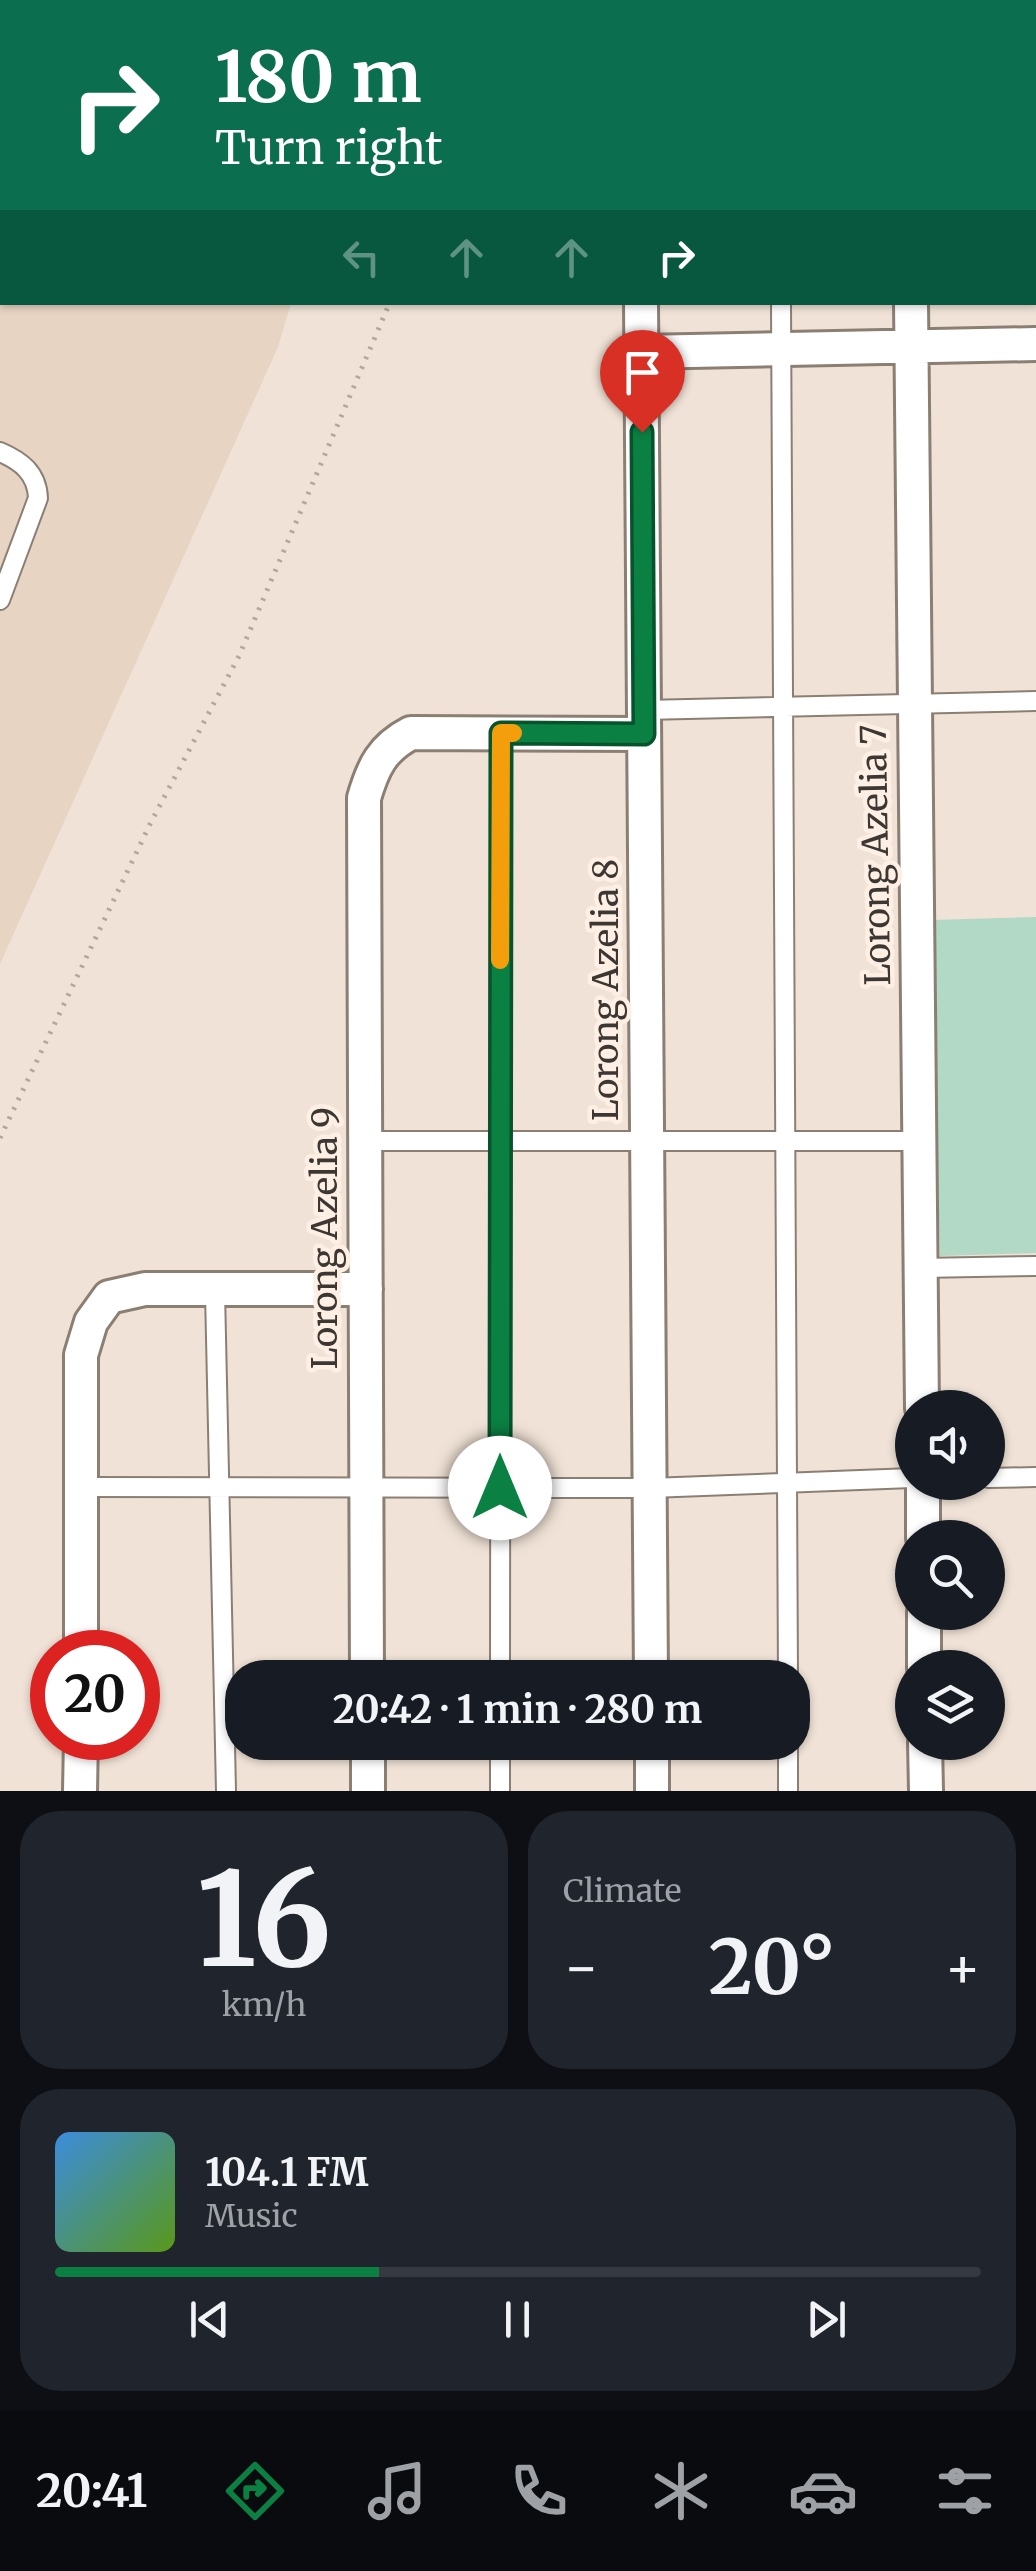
<!DOCTYPE html>
<meta charset="utf-8">
<style>
body{margin:0;font-family:Merriweather,serif;background:#20242c;color:#f1f3f6;height:100vh;display:flex;flex-direction:column;font-size:38px;white-space:nowrap}
*{box-sizing:border-box;margin:0}
p{font-size:32px;color:#9ea1a6}
.icon{flex:none;width:55px;height:55px;fill:none;stroke:currentColor;stroke-width:2;stroke-linecap:round;stroke-linejoin:round}
.map{position:relative;height:1791px;overflow:hidden}
.sheet{display:flex;flex-direction:column;gap:20px;padding:20px;background:#0d0f14;flex:1}
.sheet>*{flex:none}
.banner{position:absolute;left:0px;top:0px;width:1038px;height:305px;box-shadow:0 2px 8px #0004;background:#0b6e4f;color:#fff;overflow:hidden}
.controls{position:absolute;left:895px;top:1390px;display:grid;gap:20px}
.controls a{display:grid;place-items:center;width:110px;height:110px;border-radius:50%;background:#171b24;box-shadow:0 2px 8px #0004;font-size:50px}
.speed{position:absolute;left:30px;top:1630px;display:flex;gap:20px;font-size:50px;font-weight:700;text-align:center}
.speed>*{display:grid;place-content:center;width:130px;height:130px;border-radius:50%;background:#171b24;box-shadow:0 2px 8px #0004;line-height:1}
.speed .limit{border:15px solid #d22;background:#fff;color:#111}
.pin{position:absolute;display:grid;place-items:center;width:85px;height:85px;color:#fff;margin:-102px -42px;border-radius:50% 50% 50% 0;rotate:-45deg;box-shadow:0 0 10px #0007}
.pin .icon{rotate:45deg}
.me{position:absolute;width:110px;margin:-55px;rotate:0deg;stroke-linejoin:round;filter:drop-shadow(0 0 8px #0008)}
.turn{display:flex;align-items:center;gap:35px;height:210px;padding:0 50px;font-size:45px}
.turn .icon{width:130px;height:130px;stroke-width:2.5}
.turn b{display:block;font-size:70px;line-height:85px}
.lanes{display:flex;align-items:center;height:95px;padding:0 50px;background:#0003;justify-content:center;gap:50px;direction:ltr}
.lanes .off{opacity:.35}
.big{font-size:75px;font-weight:700;line-height:1.1}
.sheet .card{flex:1;display:flex;flex-direction:column;justify-content:center;gap:15px;min-width:0;padding:0 35px;border-radius:40px;background:#20242c}
.sheet .dial{align-items:center;gap:0}
.dial b{font-size:130px;line-height:1}
.song{display:flex;align-items:center;gap:30px}
.cover{width:120px;height:120px;border-radius:15px;background:linear-gradient(135deg,hsl(210 70% 55%),hsl(90 70% 35%))}
.played{height:10px;border-radius:5px;background:linear-gradient(90deg,#0b8043 35%,#363941 35%)}
.keys{display:flex;justify-content:space-around;direction:ltr}
.heat{display:flex;justify-content:space-between;align-items:center;font-size:55px;direction:ltr}
.sheet .tiles{flex:1;display:grid;gap:20px;grid-template-columns:1fr 1fr}
.card:last-child{grid-column:span 2}
.trip{position:absolute;left:225px;top:1660px;width:585px;height:100px;border-radius:40px;background:#171b24;box-shadow:0 2px 8px #0004;font-weight:700;line-height:100px;text-align:center}
.tabs{display:flex;height:160px;justify-content:space-around;align-items:center;background:#090b0e;color:#9ea1a6}
.tabs .icon{width:70px;height:70px}
.tabs .active{color:#0b8043}
.tabs b{font-size:45px;color:#f1f3f6}
.map>svg:first-child{display:block}
.built{fill:#e8d4c3}
.green{fill:#b2d8c6}
.lines{fill:none;stroke-linecap:round;stroke-linejoin:round}
.lane-casing{stroke:#8b7f74;stroke-width:22}
.street-casing{stroke:#8b7f74;stroke-width:38}
.path{stroke:#b2a79d;stroke-width:5;stroke-dasharray:2.5 8;stroke-linecap:butt}
.lane{stroke:#fff;stroke-width:18}
.street{stroke:#fff;stroke-width:32}
.route-casing{stroke:#07532c;stroke-width:25}
.route{stroke:#0b8043;stroke-width:18}
.slow{stroke:#f59e0b;stroke-width:18}
.labels{text-anchor:middle;dominant-baseline:central;stroke-width:9;stroke-linejoin:round;paint-order:stroke}
.street-label{font-size:35px;fill:#3c3732;stroke:#fdefe3}
</style>
<div class="map">
<svg width="1036" height="1791" viewBox="0 0 1036 1791">
<rect width="100%" height="100%" fill="#f0e2d6"/>
<path class="built" d="M 0,0 L 384,0 L 2,2 L 2,302 L 291,303 L 278,347 L 0,964 Z"/>
<path class="green" d="M 1036,917 L 1036,1253 L 940,1256 L 931,920 Z"/>
<g class="lines">
<defs>
<path id="lane" d="M 105,0 L 107,2
M 66,2 L 68,0
M 0,77 L 2,76
M 781,302 L 788,1678
M 0,452 C 21,461 37,473 38,498 L 0,600
M 644,710 L 1036,701
M 365,1141 L 919,1141
M 920,1268 L 1036,1266
M 215,1292 L 226,1791
M 988,1478 L 1036,1477
M 81,1487 L 650,1488 L 912,1478
M 500,1678 L 501,733
M 500,1742 L 500,1791
M 788,1742 L 788,1791"/>
<path id="street" d="M 909,0 L 909,2
M 641,302 L 651,1678
M 911,302 L 922,1408
M 641,352 L 1036,344
M 923,1482 L 923,1538
M 924,1612 L 924,1668
M 81,1652 L 81,1355 L 91,1322 L 109,1297 L 145,1289 L 366,1289
M 367,1678 L 364,798 C 373,767 382,748 411,733 L 644,734
M 368,1742 L 368,1791
M 652,1742 L 652,1791
M 925,1742 L 926,1791
M 80,1791 L 81,1738"/>
</defs>
<use href="#lane" class="lane-casing"/>
<use href="#street" class="street-casing"/>
<path class="path" d="M 509,2 L 510,0
M 0,1138 L 151,822 L 239,656 L 390,302"/>
<use href="#lane" class="lane"/>
<use href="#street" class="street"/>
</g>
<g class="lines">
<defs>
<path id="route" d="M 500,1488 L 501,733 L 644,734 L 642,432"/>
</defs>
<use href="#route" class="route-casing"/>
<use href="#route" class="route"/>
<path class="slow" d="M 500,960 L 501,733 L 513,733"/>
</g>
<g class="labels">
<g class="street-label">
<text transform="translate(876 855) rotate(-91)">Lorong Azelia 7</text>
<text transform="translate(606 990) rotate(-90)">Lorong Azelia 8</text>
<text transform="translate(325 1238) rotate(-90)">Lorong Azelia 9</text>
</g>
</g>
</svg>
<div class="controls">
<a><svg class="icon" aria-label="sound" viewBox="0 0 24 24"><path d="M4 9h4l5-4v14l-5-4H4zM17 9q2 3 0 6"/></svg></a>
<a><svg class="icon" aria-label="search" viewBox="0 0 24 24"><circle cx="10" cy="10" r="6"/><path d="M15 15l6 6"/></svg></a>
<a><svg class="icon" aria-label="layers" viewBox="0 0 24 24"><path d="M12 4l9 5-9 5-9-5zM3 14l9 5 9-5"/></svg></a>
</div>
<div class="speed"><div class="limit">20</div></div>
<div class="pin" style="left:642px;top:432px;background:#d93025"><svg class="icon" aria-label="arrive" viewBox="0 0 24 24"><path d="M6 21V4h12l-3 4 3 4H6"/></svg></div>
<svg class="me" style="left:500px;top:1488px" viewBox="-20 -20 40 40"><circle r="19" fill="#fff"/><path d="M0-13L10 11 0 6-10 11z" fill="#0b8043"/></svg>
<div class="trip">20:42 · 1 min · 280 m</div>
<div class="banner">
<div class="turn"><svg class="icon" aria-label="right" viewBox="0 0 24 24"><path d="M7 20v-9h11M14 6l5 5-5 5"/></svg><div><b>180 m</b>Turn right</div></div>
<div class="lanes"><svg class="icon off" aria-label="left" viewBox="0 0 24 24"><path d="M17 20v-9H6M10 6l-5 5 5 5"/></svg><svg class="icon off" aria-label="ahead" viewBox="0 0 24 24"><path d="M12 20V5M6 11l6-6 6 6"/></svg><svg class="icon off" aria-label="ahead" viewBox="0 0 24 24"><path d="M12 20V5M6 11l6-6 6 6"/></svg><svg class="icon" aria-label="right" viewBox="0 0 24 24"><path d="M7 20v-9h11M14 6l5 5-5 5"/></svg></div>
</div>
</div>
<section class="sheet">
<div class="tiles">
<div class="card dial"><b>16</b><p>km/h</p></div>
<div class="card"><p>Climate</p>
<div class="heat"><a>−</a><b class="big">20°</b><a>+</a></div>
</div>
<div class="card">
<div class="song"><i class="cover"></i><div><b>104.1 FM</b><p>Music</p></div></div>
<div class="played"></div>
<div class="keys"><svg class="icon" aria-label="previous" viewBox="0 0 24 24"><path d="M18 5L8 12l10 7zM5 5v14"/></svg><svg class="icon" aria-label="pause" viewBox="0 0 24 24"><path d="M8 5v14M16 5v14"/></svg><svg class="icon" aria-label="next" viewBox="0 0 24 24"><path d="M6 5l10 7-10 7zM19 5v14"/></svg></div>
</div>
</div>
</section>
<nav class="tabs">
<b>20:41</b>
<svg class="icon active" aria-label="directions" viewBox="0 0 24 24"><path d="M12 3l9 9-9 9-9-9zM9 14v-3h6M13 9l2 2-2 2"/></svg>
<svg class="icon" aria-label="music" viewBox="0 0 24 24"><path d="M9 18V5l10-2v13"/><circle cx="6" cy="18" r="3"/><circle cx="16" cy="16" r="3"/></svg>
<svg class="icon" aria-label="phone" viewBox="0 0 24 24"><path d="M5 4h4l2 5-3 2q2 4 5 5l2-3 5 2v4C11 20 4 13 5 4z"/></svg>
<svg class="icon" aria-label="climate" viewBox="0 0 24 24"><path d="M12 3v18M4 7l16 10M4 17L20 7"/></svg>
<svg class="icon" aria-label="car" viewBox="0 0 24 24"><path d="M5 17H2v-5l4-1 3-4h7l3 4 3 1v5h-3M9 17h6M6 11h13"/><circle cx="7" cy="17" r="2"/><circle cx="17" cy="17" r="2"/></svg>
<svg class="icon" aria-label="filters" viewBox="0 0 24 24"><path d="M4 7h16M4 17h16"/><circle cx="9" cy="7" r="2"/><circle cx="15" cy="17" r="2"/></svg>
</nav>
